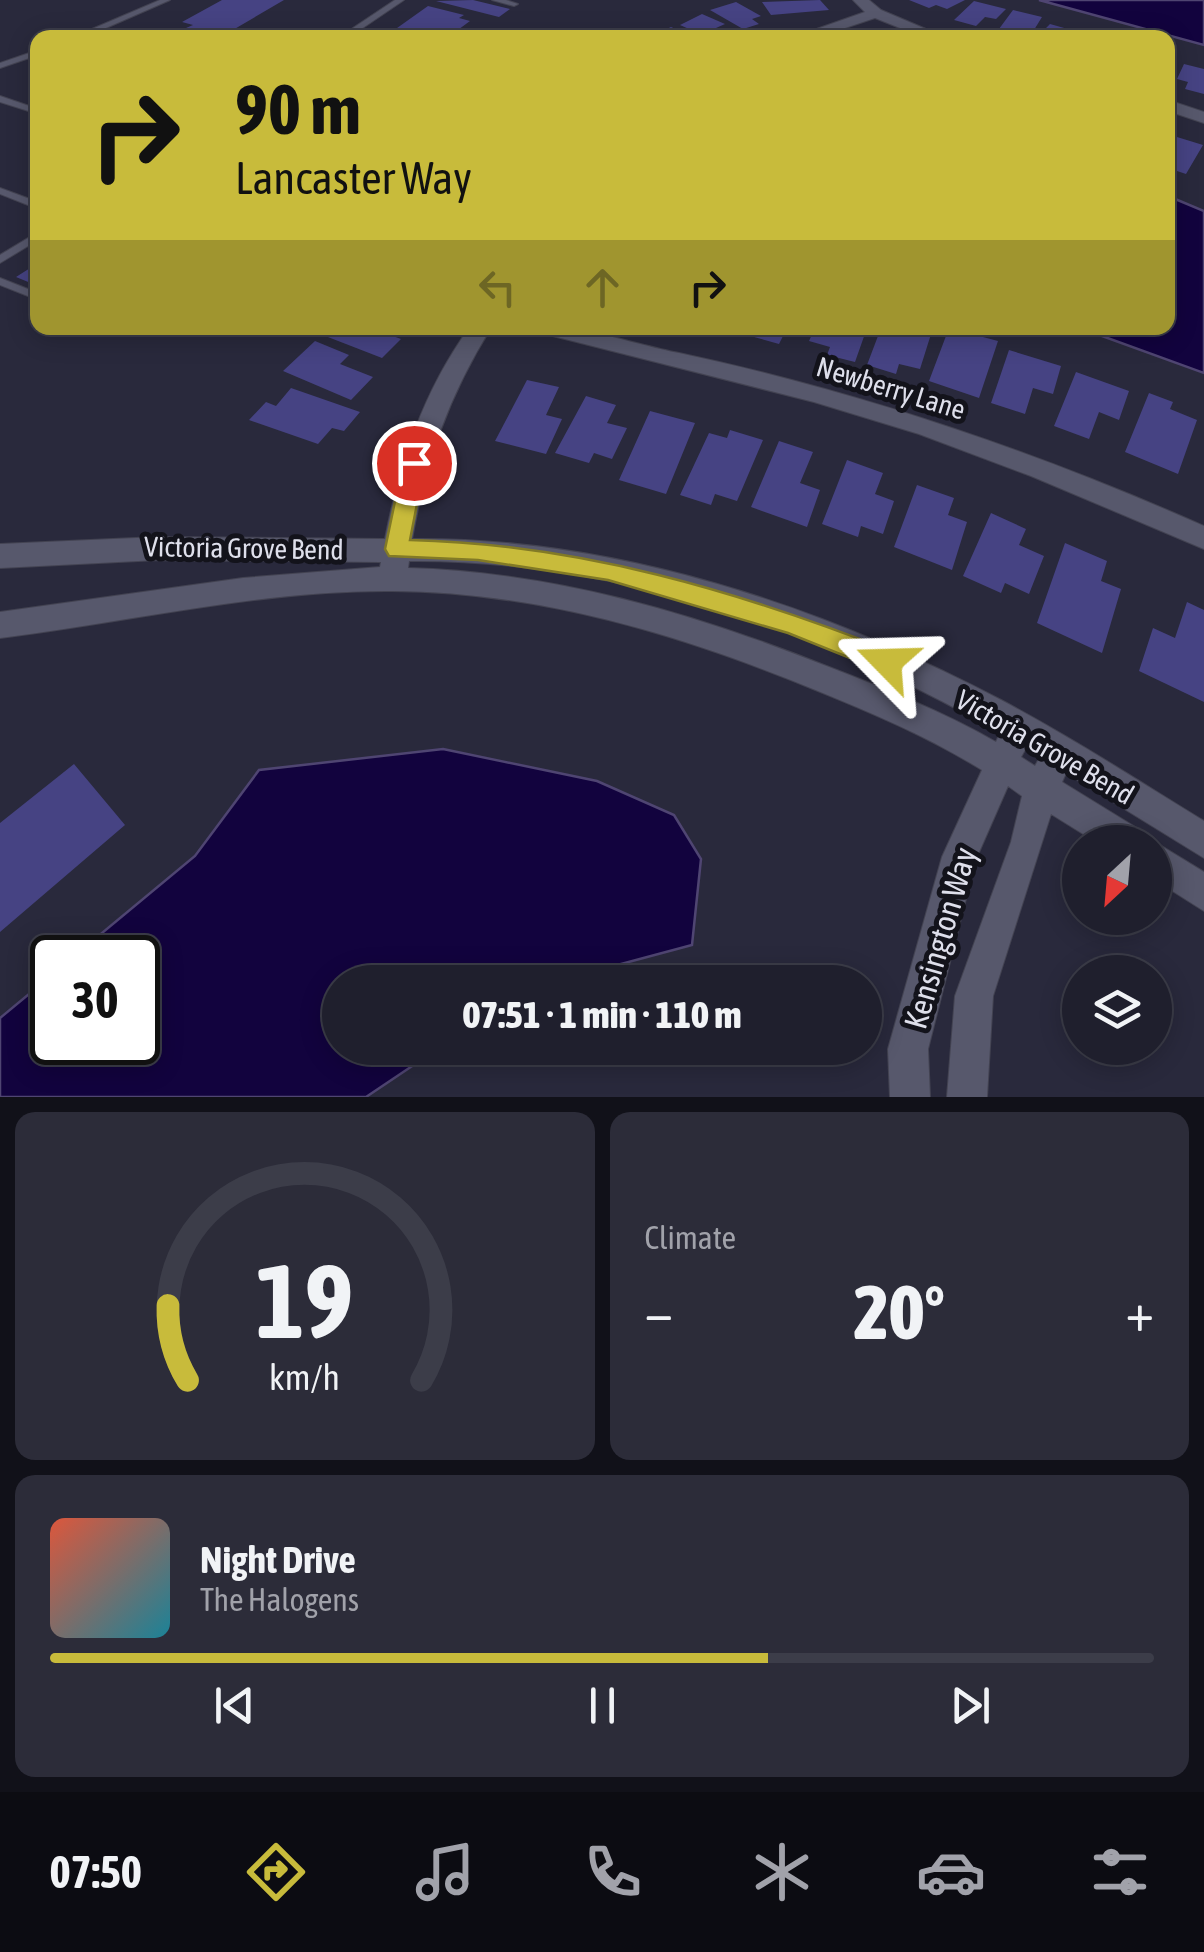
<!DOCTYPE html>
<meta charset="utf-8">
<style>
body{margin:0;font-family:"Asap Condensed",sans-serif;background:#2c2c39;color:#f1f3f6;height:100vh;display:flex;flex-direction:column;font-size:38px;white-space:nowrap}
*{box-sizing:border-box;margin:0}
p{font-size:32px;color:#a1a2aa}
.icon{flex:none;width:55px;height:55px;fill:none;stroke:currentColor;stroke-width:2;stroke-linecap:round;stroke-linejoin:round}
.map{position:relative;height:1097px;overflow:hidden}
.details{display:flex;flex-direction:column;gap:15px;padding:15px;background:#111119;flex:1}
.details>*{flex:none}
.hud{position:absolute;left:30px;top:30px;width:1145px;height:305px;border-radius:20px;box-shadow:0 5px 25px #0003,0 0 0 2px #3c3d49;background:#c8bb3b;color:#111;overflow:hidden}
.needle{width:65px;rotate:206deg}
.tools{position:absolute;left:1062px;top:825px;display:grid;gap:20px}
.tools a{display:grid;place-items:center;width:110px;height:110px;border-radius:50%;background:#1f1f2d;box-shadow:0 5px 25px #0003,0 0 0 2px #3c3d49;font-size:50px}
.speed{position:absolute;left:30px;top:935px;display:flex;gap:20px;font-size:50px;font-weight:700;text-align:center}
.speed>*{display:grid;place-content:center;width:130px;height:130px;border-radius:50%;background:#1f1f2d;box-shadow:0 5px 25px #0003,0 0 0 2px #3c3d49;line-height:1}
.speed .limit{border:5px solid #111;border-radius:15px;background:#fff;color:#111}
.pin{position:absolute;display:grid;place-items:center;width:85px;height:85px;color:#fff;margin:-42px;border:5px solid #fff;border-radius:50%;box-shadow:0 2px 10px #0007}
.me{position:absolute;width:110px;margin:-55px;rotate:292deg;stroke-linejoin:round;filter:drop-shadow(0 0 8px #0008)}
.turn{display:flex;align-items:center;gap:35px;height:210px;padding:0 40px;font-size:45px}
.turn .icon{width:130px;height:130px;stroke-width:2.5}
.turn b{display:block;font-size:70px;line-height:85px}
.lanes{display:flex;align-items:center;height:95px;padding:0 40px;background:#0003;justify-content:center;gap:50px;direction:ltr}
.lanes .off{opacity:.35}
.big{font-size:75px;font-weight:800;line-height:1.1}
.details .card{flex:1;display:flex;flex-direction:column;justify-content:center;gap:15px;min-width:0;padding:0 35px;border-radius:20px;background:#2c2c39}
.details .dial{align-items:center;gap:0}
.dial svg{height:260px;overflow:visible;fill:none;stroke:#3c3d49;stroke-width:7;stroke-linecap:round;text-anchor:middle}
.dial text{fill:#f1f3f6;stroke:none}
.song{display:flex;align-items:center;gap:30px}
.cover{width:120px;height:120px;border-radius:15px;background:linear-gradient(135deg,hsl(10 70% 55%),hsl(190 70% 35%))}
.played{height:10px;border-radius:5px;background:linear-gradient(90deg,#c8bb3b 65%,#3c3d49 65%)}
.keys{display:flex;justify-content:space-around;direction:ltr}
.heat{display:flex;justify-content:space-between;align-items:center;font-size:55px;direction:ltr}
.details .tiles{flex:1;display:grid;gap:15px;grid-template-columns:1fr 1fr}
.card:last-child{grid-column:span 2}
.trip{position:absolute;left:322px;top:965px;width:560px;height:100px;border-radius:50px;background:#1f1f2d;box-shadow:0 5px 25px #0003,0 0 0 2px #3c3d49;font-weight:800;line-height:100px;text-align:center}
.tabs{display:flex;height:160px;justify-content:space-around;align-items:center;background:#0c0c12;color:#a1a2aa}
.tabs .icon{width:70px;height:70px}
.tabs .selected{color:#c8bb3b}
.tabs b{font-size:45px;color:#f1f3f6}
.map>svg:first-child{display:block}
.water{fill:#12033e;stroke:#4f4572;stroke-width:2.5}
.building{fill:#464383}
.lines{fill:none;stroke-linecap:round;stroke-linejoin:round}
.service-casing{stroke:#434352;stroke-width:2}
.minor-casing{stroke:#434352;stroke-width:2}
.service{fill:#57586c;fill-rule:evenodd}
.minor{fill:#57586c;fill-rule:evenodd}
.route{fill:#c8bb3b;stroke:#827a26;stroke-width:2.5}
.labels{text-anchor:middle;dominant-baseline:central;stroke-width:10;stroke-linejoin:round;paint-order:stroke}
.street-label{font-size:28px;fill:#dedfeb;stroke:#13131b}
.near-street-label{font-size:32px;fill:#dedfeb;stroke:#13131b}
</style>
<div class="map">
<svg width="1204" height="1097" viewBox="0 0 1204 1097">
<rect width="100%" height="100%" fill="#29293c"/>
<path class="water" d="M 1039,0 L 1204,0 L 1204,45 Z
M 1168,196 L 1204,211 L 1204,373 L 1080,328 L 1168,328 Z
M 443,749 L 597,781 L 674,815 L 701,859 L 692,945 L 554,982 L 340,982 L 340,1048 L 439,1048 L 366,1097 L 0,1097 L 0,1018 L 52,975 L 52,1042 L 138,1042 L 138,958 L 73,957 L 195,856 L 259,770 Z"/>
<path class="building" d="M 222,0 L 284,0 L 226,34 L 215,31 L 208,35 L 186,28 L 193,25 L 182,22 Z
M 473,0 L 510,9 L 499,17 L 436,1 Z
M 820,0 L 829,10 L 771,15 L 762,2 Z
M 909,0 L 965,0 L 947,9 L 936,5 L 929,8 Z
M 974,1 L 1006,9 L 996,19 L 985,17 L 976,26 L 954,20 Z
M 736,2 L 761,16 L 752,19 L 759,24 L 743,29 L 710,10 Z
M 428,6 L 464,15 L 459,18 L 470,21 L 447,38 L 383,38 Z
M 1013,10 L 1042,17 L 1029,38 L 996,33 Z
M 702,14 L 725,24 L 716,28 L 738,38 L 709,38 L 680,25 Z
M 1050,24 L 1082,33 L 1078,38 L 1036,38 Z
M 671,27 L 695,38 L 648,38 Z
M 1184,64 L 1204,69 L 1204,94 L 1185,89 L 1188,82 L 1177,79 Z
M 1177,137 L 1203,145 L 1186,174 L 1168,168 L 1168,149 Z
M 38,263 L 38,286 L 16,277 Z
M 320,328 L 371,328 L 401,339 L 382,358 L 315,332 Z
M 751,328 L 787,328 L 779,344 L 747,335 Z
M 815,328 L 867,328 L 855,362 L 827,355 L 830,347 L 809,341 Z
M 881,328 L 932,331 L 920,369 L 899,364 L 896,374 L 867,365 Z
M 949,328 L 998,341 L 979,398 L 929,381 Z
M 315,341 L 349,355 L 340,364 L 373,377 L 351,400 L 283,371 Z
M 1009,350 L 1061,366 L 1053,394 L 1033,388 L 1025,414 L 991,403 Z
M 1076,372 L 1129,391 L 1119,420 L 1099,412 L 1089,439 L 1054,426 Z
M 527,380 L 559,387 L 546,415 L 562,419 L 546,454 L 495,441 Z
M 291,388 L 360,412 L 344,431 L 332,428 L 318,444 L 249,420 L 266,402 L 276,406 Z
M 1149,393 L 1173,402 L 1170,409 L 1197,420 L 1178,474 L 1125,452 Z
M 586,396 L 616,405 L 607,423 L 627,428 L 612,459 L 594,453 L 589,463 L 555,453 Z
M 650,411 L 695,423 L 666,494 L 619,480 Z
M 730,430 L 763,440 L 737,501 L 715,494 L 711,505 L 680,495 L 709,433 L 727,438 Z
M 779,441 L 813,452 L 800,483 L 820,490 L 807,527 L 751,507 Z
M 847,460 L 883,473 L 875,494 L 894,501 L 883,534 L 861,526 L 858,537 L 822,524 Z
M 917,485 L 954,498 L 948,515 L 967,522 L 952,570 L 894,547 Z
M 991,513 L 1026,529 L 1019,545 L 1044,556 L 1029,594 L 1005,583 L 1001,593 L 963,576 Z
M 1065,543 L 1107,561 L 1101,581 L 1121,589 L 1102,653 L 1037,623 Z
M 1187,602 L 1204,610 L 1204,702 L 1139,671 L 1153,628 L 1175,638 Z
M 74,764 L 125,825 L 0,932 L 0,823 Z"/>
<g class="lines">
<defs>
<path id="service" d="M 160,0 L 170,0 L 83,38 L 71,38 Z
M 395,0 L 404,0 L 348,38 L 338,38 Z
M 492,0 L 506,0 L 518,4 L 514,6 Z
M 38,50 L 38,55 L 0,68 L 0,63 Z
M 0,96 L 38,109 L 38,114 L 0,102 Z
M 0,188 L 38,202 L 38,209 L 0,194 Z
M 38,232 L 38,240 L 0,263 L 0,255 Z
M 0,278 L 38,293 L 38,300 L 0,285 Z"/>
<path id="minor" d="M 853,0 L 869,0 L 881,10 L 947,38 L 925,38 L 875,18 L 815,38 L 791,38 L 865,12 Z
M 1168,100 L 1204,112 L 1204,123 L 1168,111 Z
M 469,328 L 491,328 C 449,395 426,461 412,539 C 615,537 823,606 1001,700 C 1071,737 1137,780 1204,821 L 1204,858 L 1066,773 L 1062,782 L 1140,830 L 1145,842 L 1096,842 L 1051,814 L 993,996 L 987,1097 L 947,1097 L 955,996 L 1011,842 L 1022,796 L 1008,786 L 976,859 L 928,1049 L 930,1097 L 890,1097 L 888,1049 L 942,857 L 982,770 C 930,738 875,714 818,691 C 682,635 540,592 392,591 C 261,590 130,622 0,638 L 0,612 L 243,578 L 380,567 L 381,562 L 158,560 L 0,568 L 0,544 L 158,537 L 385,539 C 400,462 423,392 469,328 ZM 409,561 C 614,559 823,631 1000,733 L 996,742 C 942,711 886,689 829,667 C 693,613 554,572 408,568 ZM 1026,748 L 1040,757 L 1035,766 L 1021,757 Z
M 538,328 C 584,325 633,344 679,353 C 861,392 1034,451 1204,526 L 1204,549 L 1031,476 L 919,434 L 814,402 L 541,333 Z
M 1153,842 L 1155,842 L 1204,872 L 1204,911 L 1155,880 Z"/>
</defs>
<use href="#service" class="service-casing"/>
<use href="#minor" class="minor-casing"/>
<use href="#service" class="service"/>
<use href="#minor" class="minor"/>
</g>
<path class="route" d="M 414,455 L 425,463 L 410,540 C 579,544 739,591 896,653 L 899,662 L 896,670 L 887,673 L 788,633 L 608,580 L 478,560 L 389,556 L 385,549 L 403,463 Z"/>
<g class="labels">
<g class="street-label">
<text transform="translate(891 388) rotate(17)">Newberry Lane</text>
<text transform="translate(244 548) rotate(1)">Victoria Grove Bend</text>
<text transform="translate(1045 747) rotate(30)">Victoria Grove Bend</text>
</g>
<g class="near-street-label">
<text transform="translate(940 938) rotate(-74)">Kensington Way</text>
</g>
</g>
</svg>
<div class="tools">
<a><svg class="needle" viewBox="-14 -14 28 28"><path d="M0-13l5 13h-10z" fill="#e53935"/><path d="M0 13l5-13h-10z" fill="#a1a2aa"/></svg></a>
<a><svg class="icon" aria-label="layers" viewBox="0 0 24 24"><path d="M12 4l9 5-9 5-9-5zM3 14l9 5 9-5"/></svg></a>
</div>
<div class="speed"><div class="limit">30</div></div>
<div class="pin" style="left:414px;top:463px;background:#d93025"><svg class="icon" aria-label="arrive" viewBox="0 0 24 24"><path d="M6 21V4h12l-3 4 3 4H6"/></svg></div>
<svg class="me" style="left:887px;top:662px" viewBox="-20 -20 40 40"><path d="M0-17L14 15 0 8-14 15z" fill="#c8bb3b" stroke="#fff" stroke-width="4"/></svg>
<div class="trip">07:51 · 1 min · 110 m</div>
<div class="hud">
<div class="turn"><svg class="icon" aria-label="right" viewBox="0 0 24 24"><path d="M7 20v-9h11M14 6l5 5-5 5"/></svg><div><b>90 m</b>Lancaster Way</div></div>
<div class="lanes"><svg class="icon off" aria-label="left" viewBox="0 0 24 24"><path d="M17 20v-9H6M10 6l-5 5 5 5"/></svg><svg class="icon off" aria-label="ahead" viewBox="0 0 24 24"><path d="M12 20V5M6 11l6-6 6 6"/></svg><svg class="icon" aria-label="right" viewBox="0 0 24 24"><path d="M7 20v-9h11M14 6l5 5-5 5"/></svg></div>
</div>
</div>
<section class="details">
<div class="tiles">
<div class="card dial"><svg viewBox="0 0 100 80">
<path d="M14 69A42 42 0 1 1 86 69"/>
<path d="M14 69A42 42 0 0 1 8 46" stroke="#c8bb3b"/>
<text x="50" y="56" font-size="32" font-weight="700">19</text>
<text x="50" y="72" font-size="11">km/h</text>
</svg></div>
<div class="card"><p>Climate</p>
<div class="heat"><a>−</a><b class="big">20°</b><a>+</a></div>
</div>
<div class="card">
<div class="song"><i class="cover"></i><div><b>Night Drive</b><p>The Halogens</p></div></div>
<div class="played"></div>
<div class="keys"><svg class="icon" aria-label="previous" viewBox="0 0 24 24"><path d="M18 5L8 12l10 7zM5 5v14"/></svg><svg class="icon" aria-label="pause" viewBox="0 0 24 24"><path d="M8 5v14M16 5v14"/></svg><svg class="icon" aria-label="next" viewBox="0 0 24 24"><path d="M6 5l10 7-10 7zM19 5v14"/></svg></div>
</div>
</div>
</section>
<nav class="tabs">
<b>07:50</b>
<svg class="icon selected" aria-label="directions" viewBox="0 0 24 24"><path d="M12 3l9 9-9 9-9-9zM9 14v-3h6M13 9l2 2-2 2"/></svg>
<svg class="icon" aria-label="music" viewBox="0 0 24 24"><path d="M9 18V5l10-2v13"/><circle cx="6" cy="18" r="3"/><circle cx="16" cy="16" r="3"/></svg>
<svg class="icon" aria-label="phone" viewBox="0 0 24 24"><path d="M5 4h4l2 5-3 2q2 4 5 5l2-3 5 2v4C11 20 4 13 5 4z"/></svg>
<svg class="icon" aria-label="climate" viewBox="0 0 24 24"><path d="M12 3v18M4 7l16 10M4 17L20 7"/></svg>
<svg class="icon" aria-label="car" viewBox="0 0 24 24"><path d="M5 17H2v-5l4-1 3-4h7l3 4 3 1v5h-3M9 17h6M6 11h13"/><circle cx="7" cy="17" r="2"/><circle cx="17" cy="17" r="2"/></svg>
<svg class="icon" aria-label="filters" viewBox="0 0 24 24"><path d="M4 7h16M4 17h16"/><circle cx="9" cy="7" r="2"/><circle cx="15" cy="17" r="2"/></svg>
</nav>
